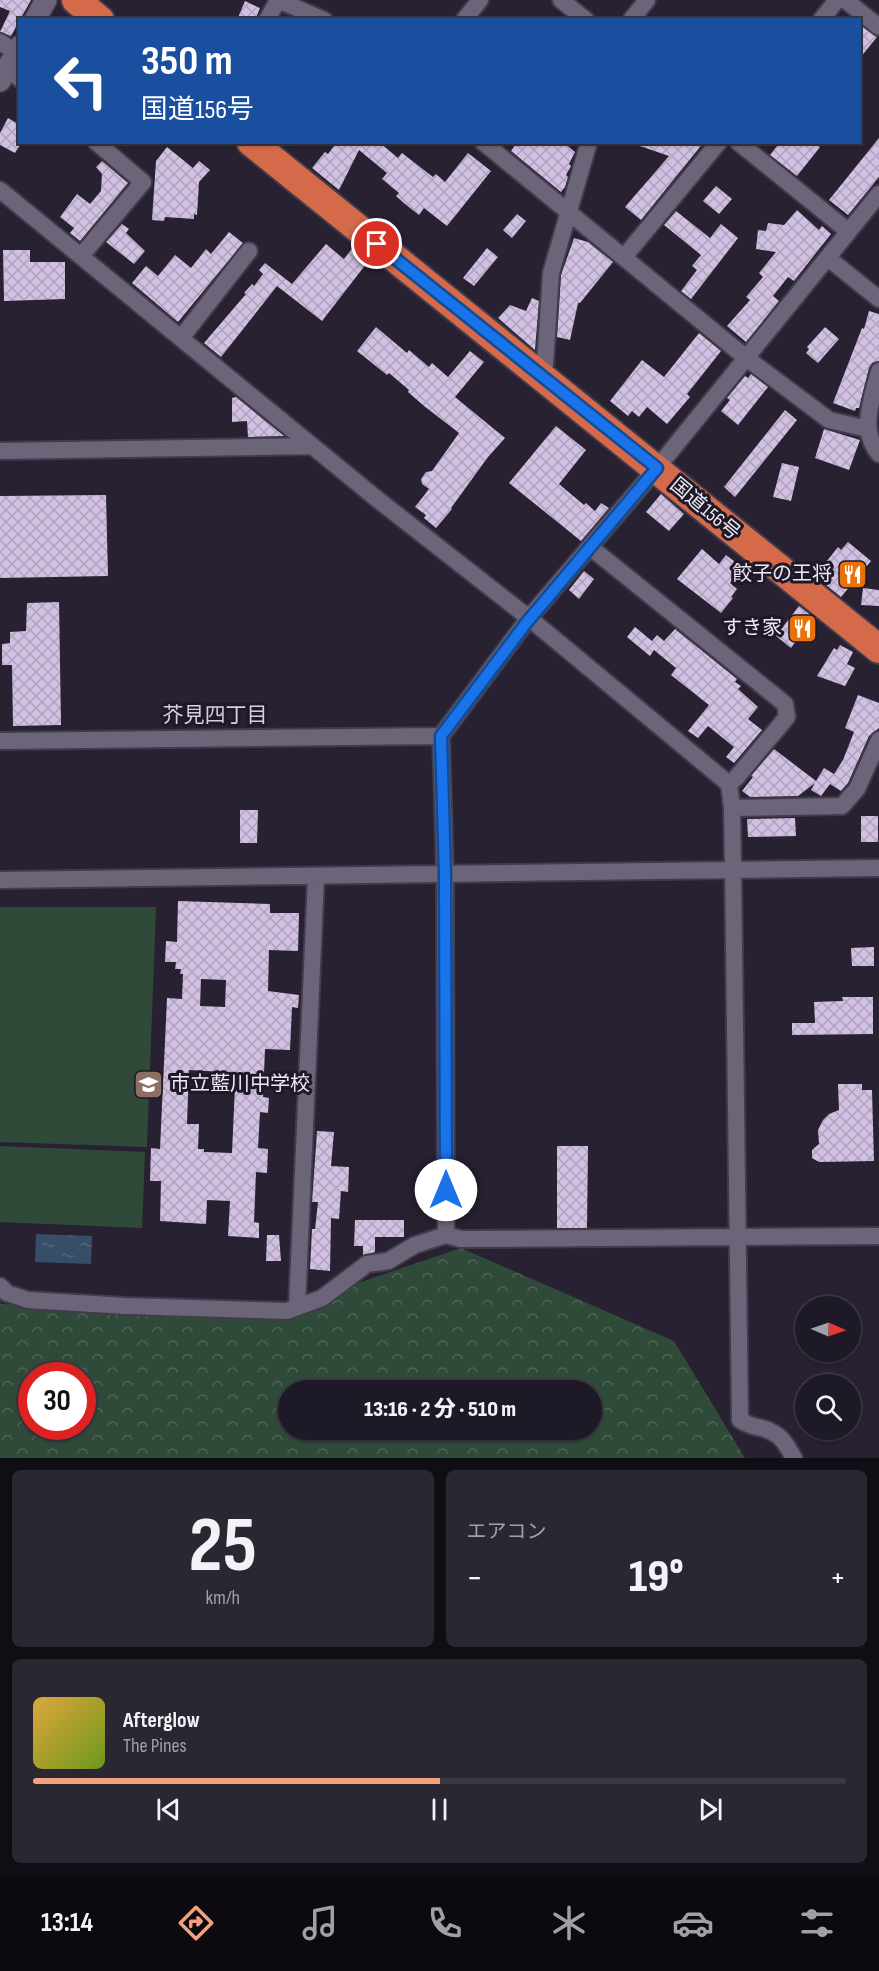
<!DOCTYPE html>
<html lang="ja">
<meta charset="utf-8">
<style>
body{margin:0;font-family:"Sofia Sans Condensed","Noto Sans JP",sans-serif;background:#2a2632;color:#f1f3f6;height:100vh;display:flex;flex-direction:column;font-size:22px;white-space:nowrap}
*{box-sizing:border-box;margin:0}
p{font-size:20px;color:#a0a0a7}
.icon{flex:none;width:33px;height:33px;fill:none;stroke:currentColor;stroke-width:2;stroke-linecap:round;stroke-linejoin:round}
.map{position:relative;height:1458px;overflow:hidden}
.details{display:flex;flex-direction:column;gap:12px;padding:12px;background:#100e15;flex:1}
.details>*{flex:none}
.hud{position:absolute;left:18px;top:18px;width:843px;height:126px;border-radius:0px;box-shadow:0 2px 4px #0004,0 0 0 2px #3b3843;background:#1a4fa0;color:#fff;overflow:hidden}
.needle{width:39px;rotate:92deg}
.fabs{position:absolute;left:795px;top:1296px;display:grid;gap:12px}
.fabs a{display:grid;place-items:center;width:66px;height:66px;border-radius:50%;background:#1d1926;box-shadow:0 2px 4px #0004,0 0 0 2px #3b3843;font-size:30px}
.speed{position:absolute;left:18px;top:1362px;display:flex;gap:12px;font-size:30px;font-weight:700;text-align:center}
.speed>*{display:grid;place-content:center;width:78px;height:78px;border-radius:50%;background:#1d1926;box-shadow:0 2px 4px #0004,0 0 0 2px #3b3843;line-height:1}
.speed .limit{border:9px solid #d22;background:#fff;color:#111}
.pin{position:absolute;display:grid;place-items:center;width:51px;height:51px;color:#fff;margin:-26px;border:3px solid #fff;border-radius:50%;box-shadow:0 2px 6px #0007}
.me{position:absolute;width:66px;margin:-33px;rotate:0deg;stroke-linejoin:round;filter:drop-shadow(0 0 4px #0008)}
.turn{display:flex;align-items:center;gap:21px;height:126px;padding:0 24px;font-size:27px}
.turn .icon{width:78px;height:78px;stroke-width:2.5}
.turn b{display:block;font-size:42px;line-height:51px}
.big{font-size:45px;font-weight:800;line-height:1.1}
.details .widget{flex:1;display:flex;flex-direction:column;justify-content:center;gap:9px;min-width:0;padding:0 21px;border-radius:9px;background:#2a2632}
.details .dial{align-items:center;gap:0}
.dial b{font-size:78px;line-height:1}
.song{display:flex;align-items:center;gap:18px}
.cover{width:72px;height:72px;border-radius:9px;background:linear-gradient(135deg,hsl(40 70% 55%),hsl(80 70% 35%))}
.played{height:6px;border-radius:3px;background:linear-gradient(90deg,#f2a17e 50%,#3b3843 50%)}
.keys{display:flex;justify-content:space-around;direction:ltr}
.heat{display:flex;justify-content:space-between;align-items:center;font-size:33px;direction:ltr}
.details .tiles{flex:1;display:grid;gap:12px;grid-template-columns:1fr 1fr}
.widget:last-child{grid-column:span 2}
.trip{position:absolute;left:278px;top:1380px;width:324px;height:60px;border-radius:30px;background:#1d1926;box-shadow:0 2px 4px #0004,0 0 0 2px #3b3843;font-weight:800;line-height:60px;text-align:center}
.tabs{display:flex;height:96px;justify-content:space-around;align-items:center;background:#0c0a0f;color:#a0a0a7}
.tabs .icon{width:42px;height:42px}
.tabs .on{color:#f2a17e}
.tabs b{font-size:27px;color:#f1f3f6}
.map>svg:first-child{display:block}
.green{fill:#304a39}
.forest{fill:url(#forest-crowns);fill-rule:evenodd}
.water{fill:url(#water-ripples)}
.building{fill:url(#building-cross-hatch);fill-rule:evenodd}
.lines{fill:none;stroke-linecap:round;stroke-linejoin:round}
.minor-casing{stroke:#413b4a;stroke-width:20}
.tertiary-casing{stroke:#413b4a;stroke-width:24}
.trunk-casing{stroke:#413b4a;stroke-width:32}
.minor{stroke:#6c6579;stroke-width:16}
.tertiary{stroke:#6c6579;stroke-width:21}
.trunk{stroke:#d46a49;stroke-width:28}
.route-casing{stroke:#114b97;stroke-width:15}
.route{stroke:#1a73e8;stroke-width:10}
.labels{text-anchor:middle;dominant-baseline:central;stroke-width:6;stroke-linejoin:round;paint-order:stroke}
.street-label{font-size:20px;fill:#edeaf5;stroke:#1e1828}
.poi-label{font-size:20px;fill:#edeaf5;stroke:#1e1828;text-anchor:end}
.neighbourhood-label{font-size:21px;fill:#d5cee5;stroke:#1e1828}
</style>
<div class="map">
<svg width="879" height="1458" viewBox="0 0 879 1458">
<defs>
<pattern id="forest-crowns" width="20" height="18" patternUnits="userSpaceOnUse" patternTransform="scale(1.5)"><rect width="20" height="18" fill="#304a39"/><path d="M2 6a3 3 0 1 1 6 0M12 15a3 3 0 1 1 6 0" fill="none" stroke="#4e6456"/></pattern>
<pattern id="water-ripples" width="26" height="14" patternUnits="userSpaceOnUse" patternTransform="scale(1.5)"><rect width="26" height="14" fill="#364e67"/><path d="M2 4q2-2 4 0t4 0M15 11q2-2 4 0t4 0" fill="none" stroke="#53687d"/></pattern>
<pattern id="building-cross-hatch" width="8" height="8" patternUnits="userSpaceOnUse" patternTransform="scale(1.5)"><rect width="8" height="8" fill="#d2c0e3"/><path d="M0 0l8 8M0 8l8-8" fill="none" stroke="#afa2bd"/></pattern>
</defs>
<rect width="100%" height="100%" fill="#272132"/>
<path class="green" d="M 0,907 L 156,907 L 147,1147 L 0,1142 Z
M 0,1146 L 145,1152 L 142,1228 L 0,1222 Z"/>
<path class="forest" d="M 461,1248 L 674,1341 L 745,1458 L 0,1458 L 0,1300 L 1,1304 L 255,1318 ZM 32,1376 L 82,1376 L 82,1426 L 32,1426 ZM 288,1390 L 591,1390 L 591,1430 L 288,1430 Z"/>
<path class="water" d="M 36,1234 L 92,1236 L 91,1264 L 35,1262 Z"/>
<path class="building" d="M 0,0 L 31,0 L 11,36 L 0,32 L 10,11 L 0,7 Z
M 245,1 L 260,8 L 255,20 L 237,20 Z
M 860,25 L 877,37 L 860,58 Z
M 8,118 L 20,125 L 20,145 L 15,153 L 0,145 L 0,133 Z
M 879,138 L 879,177 L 848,215 L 829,200 Z
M 337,142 L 379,142 L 398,158 L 402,153 L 433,177 L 436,174 L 445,182 L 468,153 L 491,171 L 447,226 L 424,208 L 419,215 L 405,204 L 396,196 L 399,193 L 382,179 L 387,173 L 359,150 L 339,190 L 312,168 L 325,152 L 328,154 Z
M 517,142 L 563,142 L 575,152 L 569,164 L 571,166 L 566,175 L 568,177 L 565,187 L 561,192 L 511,151 Z
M 637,142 L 704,142 L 641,220 L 625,207 L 669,156 L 637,145 Z
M 780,142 L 814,142 L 820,147 L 797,176 L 770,155 Z
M 167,147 L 193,168 L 199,161 L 210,170 L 199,182 L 197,215 L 194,214 L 194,219 L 165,217 L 164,221 L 152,220 L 156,161 Z
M 102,161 L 128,183 L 80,241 L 70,233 L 74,228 L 60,217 L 77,194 L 90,204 L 101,191 L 102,174 L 96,167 Z
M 716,186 L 732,199 L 719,214 L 703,201 Z
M 797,210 L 819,230 L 822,226 L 831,234 L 794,281 L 788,277 L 773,296 L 779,301 L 746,342 L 727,326 L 750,300 L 746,297 L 763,277 L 759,273 L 776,252 L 756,249 L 758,230 L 766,231 L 768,223 L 784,225 Z
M 676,211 L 710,238 L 721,224 L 738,238 L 691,299 L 681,291 L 697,270 L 692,266 L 701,255 L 664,225 Z
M 517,214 L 526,221 L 512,238 L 503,230 Z
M 122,224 L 129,229 L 126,233 L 145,251 L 134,264 L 106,242 Z
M 229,232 L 243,243 L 178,322 L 132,283 L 146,266 L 158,276 L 175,255 L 191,268 L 206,249 L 211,254 Z
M 574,238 L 588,242 L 613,262 L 580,303 L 578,303 L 570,340 L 557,337 L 561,275 Z
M 326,244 L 344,259 L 354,246 L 370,259 L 322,321 L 277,286 L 221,357 L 204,343 L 246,294 L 244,293 L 252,284 L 254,286 L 263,274 L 259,270 L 265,263 L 292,284 Z
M 487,248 L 498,257 L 474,286 L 463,278 Z
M 3,250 L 30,250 L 30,262 L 65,262 L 65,299 L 4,301 Z
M 532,298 L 539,301 L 535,350 L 498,318 L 510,305 L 526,311 Z
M 869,311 L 879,314 L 879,361 L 872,363 L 869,368 L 859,408 L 856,408 L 855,411 L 833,403 L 862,328 L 864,329 Z
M 376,327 L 407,353 L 409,350 L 429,367 L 432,363 L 448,377 L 470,351 L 484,362 L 455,397 L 505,438 L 488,457 L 451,508 L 452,509 L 436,528 L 424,518 L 426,515 L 415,507 L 429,489 L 422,484 L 421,479 L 426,472 L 432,471 L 459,433 L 424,406 L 408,392 L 409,390 L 389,373 L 387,375 L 357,351 Z
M 825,327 L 839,339 L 818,363 L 806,353 L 809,349 L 807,347 Z
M 699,333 L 721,351 L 687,394 L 690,397 L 667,424 L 647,407 L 639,417 L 632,411 L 628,416 L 610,401 L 642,360 L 664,377 Z
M 751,374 L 768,387 L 738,425 L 721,411 L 730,400 L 727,398 L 745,376 L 748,378 Z
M 236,397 L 284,436 L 248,437 L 247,421 L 232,422 L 232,398 Z
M 785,410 L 797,420 L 735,497 L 724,487 Z
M 556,426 L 586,450 L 559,484 L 584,505 L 586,503 L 595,511 L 601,503 L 609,508 L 581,541 L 509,483 Z
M 824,429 L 860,440 L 849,470 L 815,458 Z
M 782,463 L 799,467 L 791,501 L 773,497 Z
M 661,494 L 684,514 L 669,531 L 646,512 Z
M 106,495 L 108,576 L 0,578 L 0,496 Z
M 848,542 L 871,561 L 841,597 L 815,576 L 838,547 L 841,550 Z
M 702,549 L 719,564 L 726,555 L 743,568 L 730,583 L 737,589 L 731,597 L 733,598 L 721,613 L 677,579 Z
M 584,571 L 594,579 L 579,599 L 569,590 Z
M 863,588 L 879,590 L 879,606 L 861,605 Z
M 59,602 L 61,725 L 13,726 L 12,665 L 2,665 L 2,644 L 10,643 L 10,632 L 26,631 L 27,603 Z
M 799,606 L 813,617 L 791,648 L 776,636 Z
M 635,627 L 652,641 L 657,635 L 664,641 L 675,629 L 737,679 L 735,682 L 741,686 L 738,689 L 758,707 L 748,719 L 762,730 L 734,763 L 726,757 L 734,747 L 708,726 L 698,738 L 688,731 L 709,705 L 671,675 L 676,668 L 654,650 L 650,656 L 627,637 Z
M 840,645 L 853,652 L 847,664 L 855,668 L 845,686 L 817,676 L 834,648 L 837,650 Z
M 858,695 L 879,703 L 879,728 L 869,736 L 848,783 L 841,791 L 830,784 L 821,796 L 811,790 L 815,783 L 798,796 L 750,797 L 742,791 L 753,777 L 751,776 L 774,749 L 816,781 L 824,768 L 834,774 L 843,760 L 854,732 L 845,728 Z
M 240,810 L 258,810 L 257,843 L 240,843 Z
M 861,816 L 878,816 L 878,842 L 861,842 Z
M 795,818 L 796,836 L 748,837 L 747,819 Z
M 178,901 L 270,904 L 270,913 L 299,913 L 298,951 L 269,950 L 268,991 L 299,995 L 298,1008 L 292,1007 L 290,1050 L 265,1049 L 263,1097 L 269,1098 L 268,1113 L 260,1112 L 258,1148 L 268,1149 L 267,1173 L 256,1172 L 254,1222 L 259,1223 L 259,1238 L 228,1236 L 230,1201 L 207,1200 L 206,1224 L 160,1221 L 161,1181 L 150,1181 L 151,1148 L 160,1149 L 167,998 L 182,999 L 183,974 L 180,974 L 181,969 L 175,969 L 176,962 L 165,962 L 166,941 L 177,942 ZM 201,979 L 226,980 L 225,1007 L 200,1006 ZM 189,1070 L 223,1072 L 222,1086 L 235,1086 L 232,1153 L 204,1152 L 204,1149 L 198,1149 L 199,1124 L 187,1124 Z
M 874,947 L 874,966 L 852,966 L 851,948 Z
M 842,997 L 873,997 L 873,1034 L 792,1035 L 792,1023 L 815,1023 L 814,1002 L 843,1001 Z
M 838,1084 L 862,1084 L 862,1090 L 872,1090 L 874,1161 L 819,1162 L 812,1158 L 812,1150 L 819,1144 L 818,1130 L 823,1120 L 829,1114 L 839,1110 Z
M 317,1131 L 334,1132 L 331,1166 L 349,1167 L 348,1192 L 341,1191 L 339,1219 L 331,1218 L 330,1271 L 310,1269 L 312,1229 L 315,1229 L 318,1202 L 312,1202 Z
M 557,1146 L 588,1146 L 587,1228 L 557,1228 Z
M 355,1220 L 404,1220 L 404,1237 L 375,1237 L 375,1252 L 363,1255 L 363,1246 L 354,1246 Z
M 267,1235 L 279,1235 L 281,1261 L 266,1261 Z"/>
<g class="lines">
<defs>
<path id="minor" d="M 278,0 L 324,20
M 561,0 L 586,20
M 845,0 L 879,27
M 267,20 L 278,0
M 464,20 L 480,0
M 631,20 L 647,0
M 821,20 L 837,0
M 0,42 L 16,52
M 7,68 L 20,79
M 483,142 L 745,357 L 829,420 L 868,429
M 738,142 L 848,231
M 0,190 L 377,499 L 529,618 L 729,784 L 732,808 L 733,869 L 740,1420 C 754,1429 762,1426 772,1432 C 783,1437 788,1448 794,1458
M 81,256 L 143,182 L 96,142
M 624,257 L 719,142
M 828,258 L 879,299
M 181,338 L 249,251
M 879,371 C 872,397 859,431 879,454
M 540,375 L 545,364 L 551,273 L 589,142
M 0,451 L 312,446
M 590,547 L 785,704 L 787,717 L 736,778 L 729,784
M 0,741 L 441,736
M 732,808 L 842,806 L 857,789 L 879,740
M 0,880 L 879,868
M 446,1235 L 461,1239 L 879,1236
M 0,1286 L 7,1293 L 28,1300 L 126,1306 L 287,1311 L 322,1298 L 367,1264 L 388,1261 L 415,1245 L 446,1235 L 445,874 L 441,736 L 529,618 L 657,468 L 879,194
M 297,1307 L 316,877"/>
<path id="tertiary" d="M 35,20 L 46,0
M 0,81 L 20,46"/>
<path id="trunk" d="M 76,0 L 100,20
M 251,142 L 879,649"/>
</defs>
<use href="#minor" class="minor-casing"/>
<use href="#tertiary" class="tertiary-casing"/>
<use href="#trunk" class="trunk-casing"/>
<use href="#minor" class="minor"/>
<use href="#tertiary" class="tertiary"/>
<use href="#trunk" class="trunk"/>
</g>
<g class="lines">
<defs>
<path id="route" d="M 377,244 L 657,468 L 527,622 L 441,736 L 445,874 L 446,1190"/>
</defs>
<use href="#route" class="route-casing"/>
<use href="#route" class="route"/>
</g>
<defs>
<symbol id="restaurant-square" viewBox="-11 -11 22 22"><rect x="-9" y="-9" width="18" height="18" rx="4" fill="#e8710a" stroke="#1e1828"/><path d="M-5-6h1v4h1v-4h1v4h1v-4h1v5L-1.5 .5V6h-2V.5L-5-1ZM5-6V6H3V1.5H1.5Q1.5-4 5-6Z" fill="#fff"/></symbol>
<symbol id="school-square" viewBox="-11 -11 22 22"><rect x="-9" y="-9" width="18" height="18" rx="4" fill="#8d6e63" stroke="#1e1828"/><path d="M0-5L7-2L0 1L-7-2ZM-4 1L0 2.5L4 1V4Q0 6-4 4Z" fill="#fff"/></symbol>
</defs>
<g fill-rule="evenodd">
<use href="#restaurant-square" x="836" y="558" width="33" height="33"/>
<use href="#restaurant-square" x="786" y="612" width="33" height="33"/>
<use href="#school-square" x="132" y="1068" width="33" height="33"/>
</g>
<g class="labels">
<g class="street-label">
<text transform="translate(705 509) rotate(40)">国道156号</text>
</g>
<g class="poi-label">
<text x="832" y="574">餃子の王将</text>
<text x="782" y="628">すき家</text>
<text x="170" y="1084" text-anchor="start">市立藍川中学校</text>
</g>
<g class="neighbourhood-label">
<text x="215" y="715">芥見四丁目</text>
</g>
</g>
</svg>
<div class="fabs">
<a><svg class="needle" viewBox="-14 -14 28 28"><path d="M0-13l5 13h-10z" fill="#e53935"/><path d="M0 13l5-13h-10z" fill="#a0a0a7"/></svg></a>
<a><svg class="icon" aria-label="search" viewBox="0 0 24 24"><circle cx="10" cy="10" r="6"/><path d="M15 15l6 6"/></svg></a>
</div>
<div class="speed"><div class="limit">30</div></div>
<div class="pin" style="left:377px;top:244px;background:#d93025"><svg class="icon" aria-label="arrive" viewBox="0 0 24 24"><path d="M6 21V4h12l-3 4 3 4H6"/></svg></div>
<svg class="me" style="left:446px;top:1190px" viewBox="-20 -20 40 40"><circle r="19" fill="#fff"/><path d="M0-13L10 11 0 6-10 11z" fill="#1a73e8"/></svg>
<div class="trip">13:16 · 2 分 · 510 m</div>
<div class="hud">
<div class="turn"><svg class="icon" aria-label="left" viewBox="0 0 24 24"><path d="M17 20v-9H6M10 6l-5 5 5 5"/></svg><div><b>350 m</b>国道156号</div></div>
</div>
</div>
<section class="details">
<div class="tiles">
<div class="widget dial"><b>25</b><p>km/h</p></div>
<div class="widget"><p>エアコン</p>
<div class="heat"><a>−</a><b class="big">19°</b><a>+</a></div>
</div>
<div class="widget">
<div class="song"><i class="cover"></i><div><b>Afterglow</b><p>The Pines</p></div></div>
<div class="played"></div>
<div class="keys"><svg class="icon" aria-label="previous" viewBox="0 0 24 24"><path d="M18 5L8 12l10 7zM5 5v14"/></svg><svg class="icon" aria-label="pause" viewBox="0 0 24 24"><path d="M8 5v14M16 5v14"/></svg><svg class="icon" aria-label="next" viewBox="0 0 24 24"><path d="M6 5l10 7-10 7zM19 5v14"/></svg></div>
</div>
</div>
</section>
<nav class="tabs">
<b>13:14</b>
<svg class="icon on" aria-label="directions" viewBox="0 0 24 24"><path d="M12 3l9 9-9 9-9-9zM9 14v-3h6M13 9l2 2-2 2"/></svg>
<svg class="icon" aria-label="music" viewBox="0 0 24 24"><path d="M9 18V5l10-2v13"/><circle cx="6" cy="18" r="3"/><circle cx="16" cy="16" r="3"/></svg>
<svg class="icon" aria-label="phone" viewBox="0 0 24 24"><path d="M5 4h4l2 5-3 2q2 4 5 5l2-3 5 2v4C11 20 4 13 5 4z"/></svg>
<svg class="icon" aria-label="climate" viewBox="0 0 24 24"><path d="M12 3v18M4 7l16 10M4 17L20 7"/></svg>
<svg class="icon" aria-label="car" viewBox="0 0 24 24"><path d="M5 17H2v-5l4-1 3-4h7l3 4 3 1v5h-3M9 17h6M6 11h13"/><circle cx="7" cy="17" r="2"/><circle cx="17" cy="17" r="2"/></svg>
<svg class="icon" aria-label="filters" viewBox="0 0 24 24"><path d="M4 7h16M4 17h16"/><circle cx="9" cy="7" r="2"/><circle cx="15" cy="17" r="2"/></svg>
</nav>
